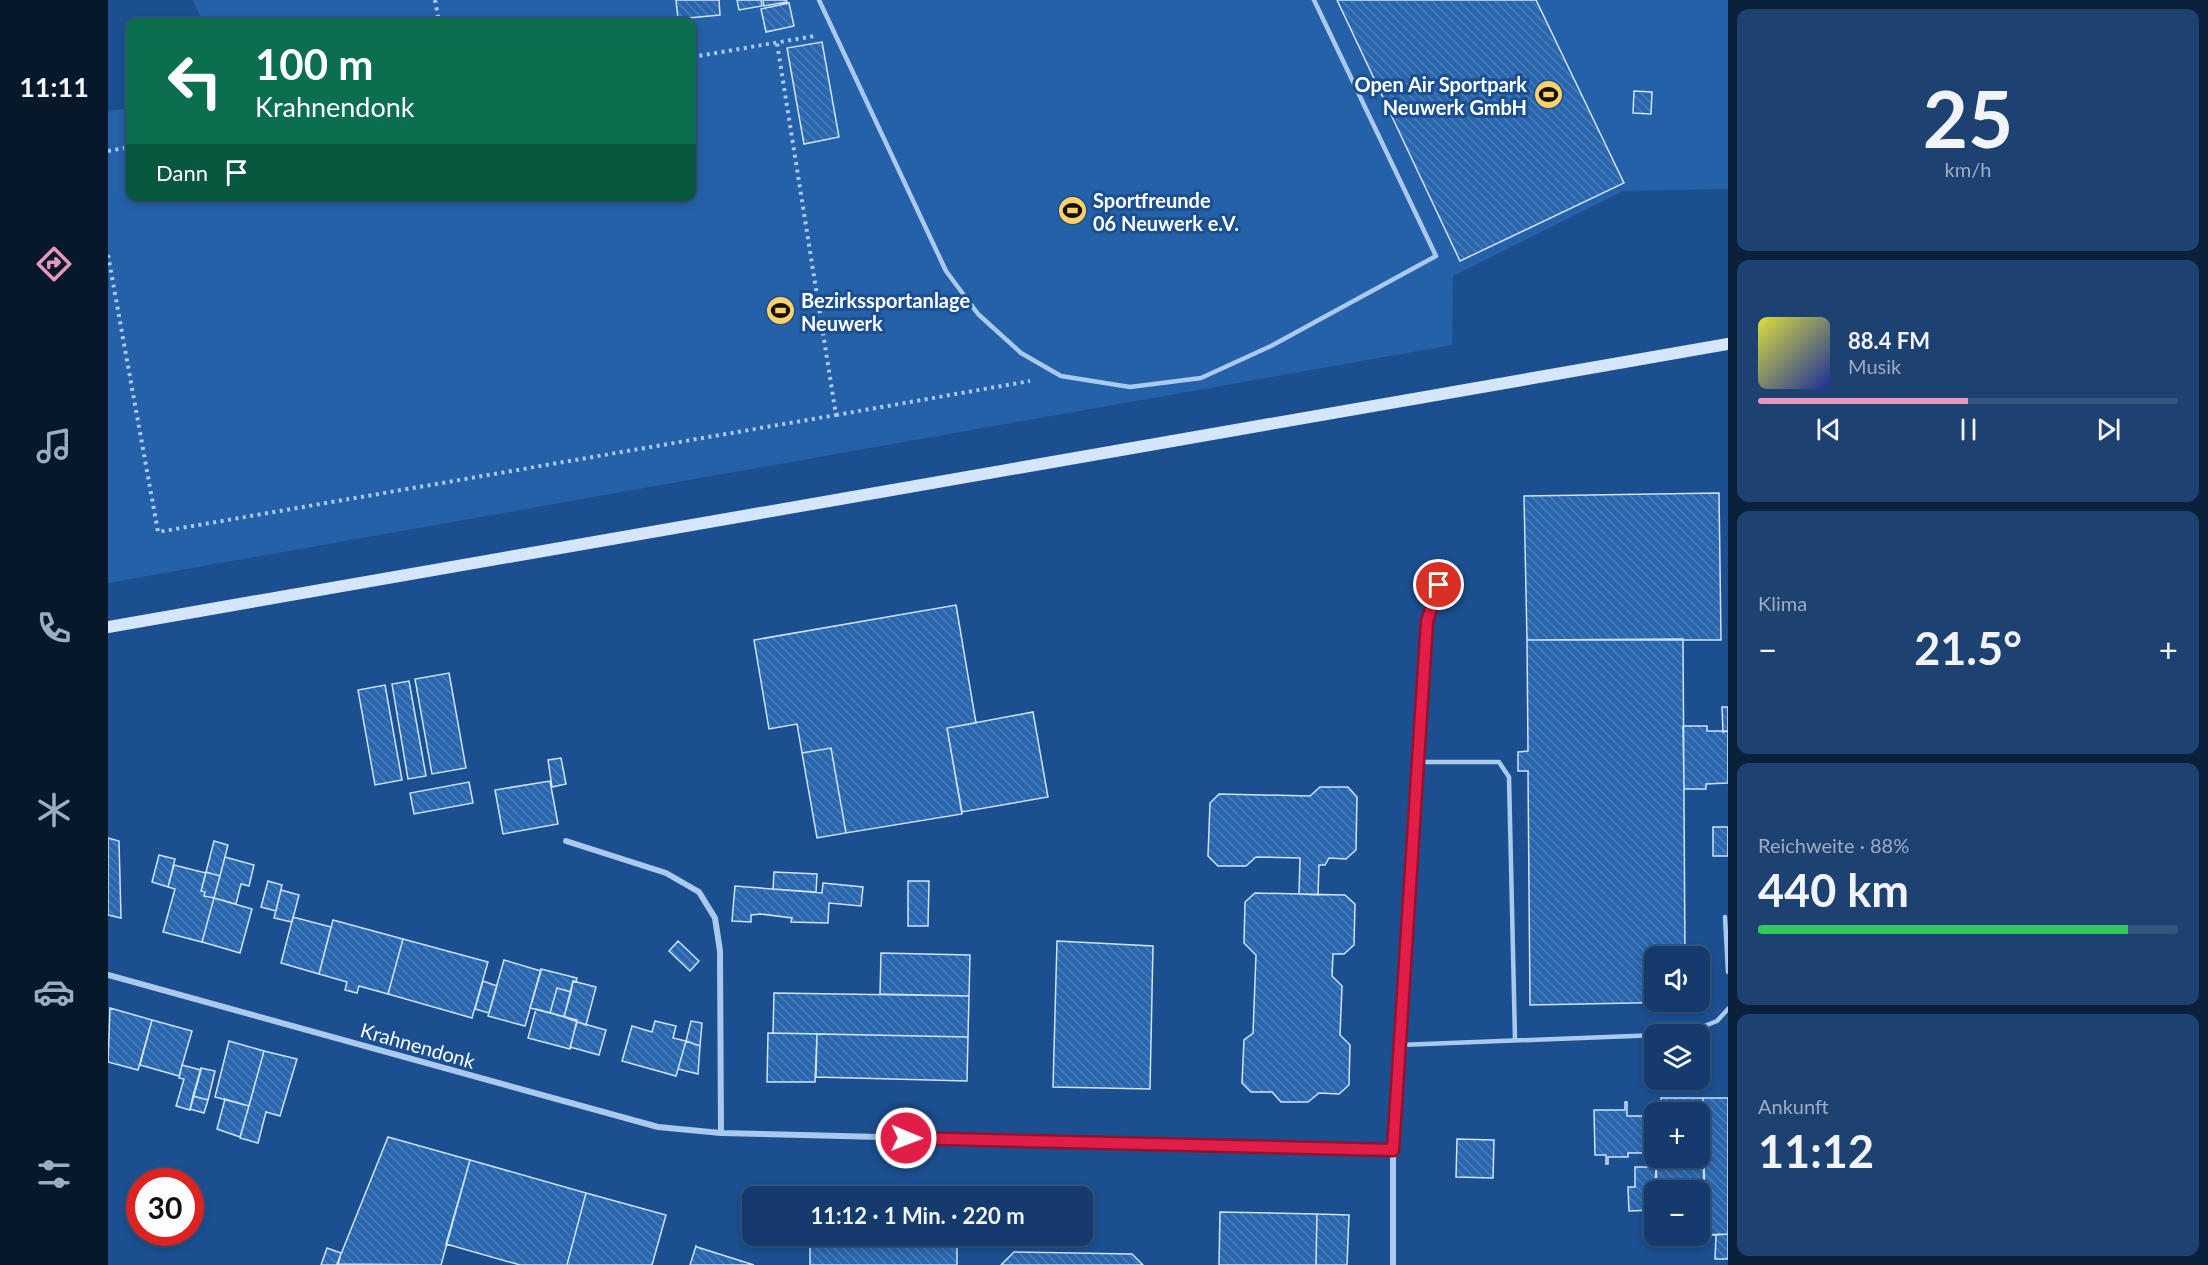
<!DOCTYPE html>
<html lang="de">
<meta charset="utf-8">
<style>
body{margin:0;font-family:Lato,sans-serif;background:#1d4271;color:#f1f3f6;height:100vh;display:flex;flex-direction:column;font-size:22px;white-space:nowrap}
*{box-sizing:border-box;margin:0}
p{font-size:20px;color:#9dadc1}
.icon{flex:none;width:33px;height:33px;fill:none;stroke:currentColor;stroke-width:2;stroke-linecap:round;stroke-linejoin:round}
.map{position:relative;flex:1;overflow:hidden}
.details{display:flex;flex-direction:column;gap:9px;padding:9px;background:#0b203b;width:480px}
.details>*{flex:none}
.banner{position:absolute;left:18px;top:18px;width:570px;height:183px;border-radius:12px;box-shadow:0 3px 9px #0003,0 0 0 2px #33557e;background:#0b6e4f;color:#fff;overflow:hidden}
.fabs{position:absolute;left:1536px;top:946px;display:grid;gap:12px}
.fabs a{display:grid;place-items:center;width:66px;height:66px;border-radius:12px;background:#143b6b;box-shadow:0 3px 9px #0003,0 0 0 2px #33557e;font-size:30px}
.speed{position:absolute;left:18px;top:1168px;display:flex;gap:12px;font-size:30px;font-weight:700;text-align:center}
.speed>*{display:grid;place-content:center;width:78px;height:78px;border-radius:50%;background:#143b6b;box-shadow:0 3px 9px #0003,0 0 0 2px #33557e;line-height:1}
.speed .limit{border:9px solid #d22;background:#fff;color:#111}
.pin{position:absolute;display:grid;place-items:center;width:51px;height:51px;color:#fff;margin:-26px;border:3px solid #fff;border-radius:50%;box-shadow:0 2px 6px #0007}
.me{position:absolute;width:66px;margin:-33px;rotate:91deg;stroke-linejoin:round;filter:drop-shadow(0 0 4px #0008)}
.turn{display:flex;align-items:center;gap:21px;height:126px;padding:0 30px;font-size:27px}
.turn .icon{width:78px;height:78px;stroke-width:2.5}
.turn b{display:block;font-size:42px;line-height:51px}
.then{display:flex;align-items:center;height:57px;padding:0 30px;background:#0003;gap:12px;font-size:22px}
.big{font-size:45px;font-weight:700;line-height:1.1}
.details .widget{flex:1;display:flex;flex-direction:column;justify-content:center;gap:9px;min-width:0;padding:0 21px;border-radius:12px;background:#1d4271}
.details .dial{align-items:center;gap:0}
.dial b{font-size:78px;line-height:1}
.song{display:flex;align-items:center;gap:18px}
.cover{width:72px;height:72px;border-radius:9px;background:linear-gradient(135deg,hsl(60 70% 55%),hsl(230 70% 35%))}
.played{height:6px;border-radius:3px;background:linear-gradient(90deg,#e797bd 50%,#33557e 50%)}
.keys{display:flex;justify-content:space-around;direction:ltr}
.heat{display:flex;justify-content:space-between;align-items:center;font-size:33px;direction:ltr}
.charge{height:9px;border-radius:4px;background:linear-gradient(90deg,#34c759 88%,#33557e 0)}
.trip{position:absolute;left:634px;top:1186px;width:351px;height:60px;border-radius:12px;background:#143b6b;box-shadow:0 3px 9px #0003,0 0 0 2px #33557e;font-weight:700;line-height:60px;text-align:center}
main{display:flex;flex:1;min-height:0}
.tab-bar{display:flex;flex-direction:column;width:108px;justify-content:space-around;align-items:center;background:#08182b;color:#9dadc1}
.tab-bar .icon{width:42px;height:42px}
.tab-bar .selected{color:#e797bd}
.tab-bar b{font-size:27px;color:#f1f3f6}
.map>svg:first-child{display:block}
.pitch{fill:#2461a8}
.building{fill:url(#building-back-hatch);stroke:#cfe3fa;stroke-width:1.5}
.lines{fill:none;stroke-linecap:round;stroke-linejoin:round}
.path{stroke:#a9c9ee;stroke-width:4;stroke-dasharray:3 4.5;stroke-linecap:butt}
.service{stroke:#a9c9ee;stroke-width:4.5}
.minor{stroke:#a9c9ee;stroke-width:6}
.secondary{stroke:#d6e6fa;stroke-width:12}
.route-casing{stroke:#92132f;stroke-width:15}
.route{stroke:#e11d48;stroke-width:10}
.labels{text-anchor:middle;dominant-baseline:central;stroke-width:6;stroke-linejoin:round;paint-order:stroke}
.poi-label{font-size:20px;font-weight:bold;fill:#fff;stroke:#1b4f8f;text-anchor:start}
.street-label{font-size:20px;fill:#fff;stroke:#1b4f8f}
</style>
<main>
<nav class="tab-bar">
<b>11:11</b>
<svg class="icon selected" aria-label="directions" viewBox="0 0 24 24"><path d="M12 3l9 9-9 9-9-9zM9 14v-3h6M13 9l2 2-2 2"/></svg>
<svg class="icon" aria-label="music" viewBox="0 0 24 24"><path d="M9 18V5l10-2v13"/><circle cx="6" cy="18" r="3"/><circle cx="16" cy="16" r="3"/></svg>
<svg class="icon" aria-label="phone" viewBox="0 0 24 24"><path d="M5 4h4l2 5-3 2q2 4 5 5l2-3 5 2v4C11 20 4 13 5 4z"/></svg>
<svg class="icon" aria-label="climate" viewBox="0 0 24 24"><path d="M12 3v18M4 7l16 10M4 17L20 7"/></svg>
<svg class="icon" aria-label="car" viewBox="0 0 24 24"><path d="M5 17H2v-5l4-1 3-4h7l3 4 3 1v5h-3M9 17h6M6 11h13"/><circle cx="7" cy="17" r="2"/><circle cx="17" cy="17" r="2"/></svg>
<svg class="icon" aria-label="filters" viewBox="0 0 24 24"><path d="M4 7h16M4 17h16"/><circle cx="9" cy="7" r="2"/><circle cx="15" cy="17" r="2"/></svg>
</nav>
<div class="map">
<svg width="1620" height="1265" viewBox="0 0 1620 1265">
<defs>
<pattern id="building-back-hatch" width="6" height="6" patternUnits="userSpaceOnUse" patternTransform="scale(1.5)"><rect width="6" height="6" fill="#2a66ad"/><path d="M-1 5l2 2M0 0l6 6M5-1l2 2" fill="none" stroke="#4a7db9"/></pattern>
</defs>
<rect width="100%" height="100%" fill="#1b4f8f"/>
<path class="pitch" d="M 85,0 L 1620,0 L 1620,189 L 1515,191 L 1345,276 L 1344,345 L 0,583 L 0,111 L 22,108 L 22,196 L 584,196 L 584,22 L 95,22 Z"/>
<path class="building" d="M 568,0 L 611,0 L 612,15 L 570,19 Z
M 629,0 L 653,0 L 654,6 L 631,10 Z
M 655,0 L 678,0 L 679,2 L 656,6 Z
M 1229,0 L 1428,0 L 1516,183 L 1352,261 Z
M 681,3 L 686,26 L 658,32 L 653,9 Z
M 714,42 L 731,137 L 696,144 L 679,48 Z
M 1526,91 L 1544,92 L 1543,114 L 1525,113 Z
M 1611,493 L 1613,640 L 1419,640 L 1416,496 Z
M 848,605 L 868,723 L 839,728 L 854,814 L 738,833 L 723,748 L 694,753 L 689,724 L 661,729 L 646,640 Z
M 1575,639 L 1577,957 L 1546,957 L 1546,1002 L 1577,1002 L 1422,1005 L 1420,771 L 1410,771 L 1410,752 L 1420,751 L 1419,640 Z
M 341,673 L 358,768 L 324,774 L 307,679 Z
M 301,681 L 318,776 L 300,779 L 284,684 Z
M 277,685 L 294,780 L 267,785 L 250,690 Z
M 1614,707 L 1620,707 L 1620,731 L 1615,732 Z
M 925,712 L 940,797 L 854,812 L 839,728 Z
M 1575,726 L 1599,726 L 1599,731 L 1620,731 L 1620,783 L 1598,784 L 1598,789 L 1576,789 Z
M 723,748 L 738,833 L 709,838 L 694,753 Z
M 453,758 L 458,784 L 444,787 L 440,760 Z
M 442,781 L 450,824 L 395,834 L 387,790 Z
M 361,782 L 365,803 L 306,814 L 302,793 Z
M 1212,787 L 1240,787 L 1249,797 L 1248,850 L 1238,859 L 1221,858 L 1217,865 L 1211,865 L 1210,895 L 1191,894 L 1192,858 L 1148,857 L 1138,866 L 1110,866 L 1100,856 L 1102,803 L 1111,794 L 1202,796 Z
M 1605,827 L 1620,827 L 1620,856 L 1605,856 Z
M 0,838 L 11,841 L 13,918 L 0,915 Z
M 106,841 L 120,845 L 112,876 L 98,872 Z
M 51,855 L 67,859 L 60,887 L 44,882 Z
M 117,857 L 146,865 L 141,886 L 133,884 L 128,904 L 106,898 Z
M 66,865 L 98,873 L 93,891 L 97,892 L 96,896 L 106,898 L 94,942 L 55,932 L 67,889 L 60,887 Z
M 98,872 L 112,876 L 106,898 L 96,896 L 97,892 L 93,891 Z
M 666,872 L 709,874 L 708,892 L 665,889 Z
M 160,881 L 174,885 L 168,911 L 153,907 Z
M 800,881 L 821,881 L 820,926 L 800,926 Z
M 715,883 L 755,887 L 753,906 L 721,903 L 720,923 L 683,922 L 684,918 L 653,914 L 643,915 L 643,922 L 624,921 L 627,886 L 714,893 Z
M 173,890 L 191,895 L 184,922 L 166,918 Z
M 1147,893 L 1237,895 L 1247,904 L 1246,945 L 1236,954 L 1225,954 L 1224,976 L 1234,986 L 1232,1035 L 1242,1045 L 1241,1085 L 1231,1094 L 1211,1093 L 1200,1102 L 1173,1102 L 1164,1092 L 1143,1092 L 1134,1083 L 1136,1040 L 1145,1033 L 1148,955 L 1136,943 L 1137,902 Z
M 106,898 L 144,909 L 132,953 L 94,942 Z
M 185,917 L 223,927 L 211,974 L 173,963 Z
M 225,920 L 295,939 L 280,994 L 251,986 L 249,993 L 237,990 L 239,982 L 211,974 Z
M 295,939 L 380,962 L 364,1018 L 280,994 Z
M 570,941 L 591,961 L 582,971 L 561,951 Z
M 949,941 L 1045,946 L 1042,1089 L 945,1087 Z
M 773,953 L 862,955 L 861,996 L 772,994 Z
M 396,960 L 433,971 L 417,1026 L 380,1016 Z
M 433,969 L 469,978 L 468,982 L 465,981 L 463,992 L 449,988 L 442,1013 L 422,1008 Z
M 375,981 L 389,986 L 381,1013 L 367,1009 Z
M 465,981 L 488,987 L 478,1025 L 456,1017 Z
M 449,988 L 463,992 L 456,1017 L 442,1013 Z
M 666,993 L 861,996 L 860,1037 L 665,1033 Z
M 2,1008 L 44,1020 L 30,1070 L 0,1062 Z
M 428,1009 L 469,1020 L 462,1049 L 420,1038 Z
M 44,1020 L 84,1031 L 71,1076 L 32,1065 Z
M 547,1021 L 568,1026 L 565,1038 L 578,1041 L 568,1076 L 514,1061 L 524,1026 L 544,1032 Z
M 583,1021 L 594,1023 L 592,1046 L 578,1041 Z
M 469,1022 L 498,1030 L 491,1055 L 462,1047 Z
M 660,1033 L 709,1034 L 707,1082 L 659,1082 Z
M 709,1034 L 860,1037 L 859,1081 L 708,1077 Z
M 121,1041 L 156,1051 L 141,1106 L 107,1097 Z
M 578,1041 L 592,1046 L 590,1074 L 570,1069 Z
M 156,1051 L 189,1059 L 172,1116 L 158,1112 L 150,1143 L 132,1138 Z
M 74,1065 L 93,1070 L 82,1110 L 68,1106 L 76,1079 L 71,1078 Z
M 93,1068 L 107,1071 L 100,1100 L 85,1096 Z
M 85,1096 L 100,1100 L 96,1113 L 82,1109 Z
M 1553,1098 L 1595,1098 L 1597,1210 L 1592,1210 L 1592,1191 L 1549,1191 L 1548,1158 L 1592,1158 L 1592,1113 L 1553,1113 Z
M 1595,1098 L 1620,1098 L 1620,1234 L 1596,1235 Z
M 117,1099 L 141,1106 L 132,1137 L 109,1129 Z
M 1517,1102 L 1519,1102 L 1519,1116 L 1546,1116 L 1546,1153 L 1520,1153 L 1520,1157 L 1500,1157 L 1500,1164 L 1498,1164 L 1498,1155 L 1487,1155 L 1486,1110 L 1517,1110 Z
M 280,1137 L 362,1160 L 333,1265 L 229,1264 Z
M 1349,1139 L 1386,1140 L 1385,1178 L 1348,1177 Z
M 362,1160 L 478,1193 L 459,1265 L 412,1265 L 338,1244 Z
M 1527,1167 L 1548,1167 L 1546,1210 L 1521,1211 L 1520,1187 L 1527,1187 Z
M 478,1193 L 558,1215 L 544,1265 L 459,1265 Z
M 1112,1212 L 1209,1214 L 1208,1265 L 1111,1265 Z
M 1209,1214 L 1241,1215 L 1239,1265 L 1208,1265 Z
M 1620,1234 L 1620,1259 L 1607,1259 L 1608,1235 Z
M 702,1236 L 849,1236 L 849,1265 L 702,1265 Z
M 588,1246 L 589,1247 L 646,1265 L 582,1265 Z
M 219,1248 L 233,1253 L 230,1265 L 213,1265 Z
M 906,1252 L 1024,1254 L 1035,1265 L 893,1265 Z"/>
<g class="lines">
<path class="path" d="M 327,0 L 331,22
M 584,57 L 707,36
M 0,151 L 22,147
M 0,255 L 50,532 L 728,415 L 669,43
M 728,415 L 922,381"/>
<path class="service" d="M 711,0 L 838,271 L 870,314 L 913,353 L 953,376 L 1022,387 L 1093,378 L 1163,346 L 1328,256 L 1206,0
M 1310,762 L 1391,762 L 1401,777 L 1407,1039
M 1617,917 L 1620,972
M 1292,1045 L 1576,1034 L 1609,1021 L 1620,1009"/>
<path class="minor" d="M 458,841 L 558,873 L 591,892 L 607,918 L 612,951 L 613,1133
M 0,975 L 550,1127 L 613,1133 L 1285,1150
M 1285,1265 L 1285,1150 L 1319,621 L 1337,567"/>
<path class="secondary" d="M 0,627 L 1620,344"/>
</g>
<g class="lines">
<defs>
<path id="route" d="M 798,1138 L 1285,1150 L 1319,621 L 1331,585"/>
</defs>
<use href="#route" class="route-casing"/>
<use href="#route" class="route"/>
</g>
<defs>
<symbol id="stadium-disc" viewBox="-11 -11 22 22"><circle r="9.5" fill="#ffd166" stroke="#1b4f8f"/><path d="M0-5a6.5 5 0 1 0 0 10a6.5 5 0 1 0 0-10ZM-3.5-1.8h7v3.6h-7Z" fill="#111"/></symbol>
</defs>
<g fill-rule="evenodd">
<use href="#stadium-disc" x="1424" y="78" width="33" height="33"/>
<use href="#stadium-disc" x="948" y="194" width="33" height="33"/>
<use href="#stadium-disc" x="656" y="294" width="33" height="33"/>
</g>
<g class="labels">
<g class="poi-label">
<text x="1419" y="84" text-anchor="end">Open Air Sportpark<tspan x="1419" dy="23">Neuwerk GmbH</tspan></text>
<text x="985" y="200">Sportfreunde<tspan x="985" dy="23">06 Neuwerk e.V.</tspan></text>
<text x="693" y="300">Bezirkssportanlage<tspan x="693" dy="23">Neuwerk</tspan></text>
</g>
<g class="street-label">
<text transform="translate(310 1045) rotate(16)">Krahnendonk</text>
</g>
</g>
</svg>
<div class="fabs">
<a><svg class="icon" aria-label="sound" viewBox="0 0 24 24"><path d="M4 9h4l5-4v14l-5-4H4zM17 9q2 3 0 6"/></svg></a>
<a><svg class="icon" aria-label="layers" viewBox="0 0 24 24"><path d="M12 4l9 5-9 5-9-5zM3 14l9 5 9-5"/></svg></a>
<a>+</a>
<a>−</a>
</div>
<div class="speed"><div class="limit">30</div></div>
<div class="pin" style="left:1331px;top:585px;background:#d93025"><svg class="icon" aria-label="arrive" viewBox="0 0 24 24"><path d="M6 21V4h12l-3 4 3 4H6"/></svg></div>
<svg class="me" style="left:798px;top:1138px" viewBox="-20 -20 40 40"><circle r="17" fill="#e11d48" stroke="#fff" stroke-width="3"/><path d="M0-11L8 9 0 5-8 9z" fill="#fff"/></svg>
<div class="trip">11:12 · 1 Min. · 220 m</div>
<div class="banner">
<div class="turn"><svg class="icon" aria-label="left" viewBox="0 0 24 24"><path d="M17 20v-9H6M10 6l-5 5 5 5"/></svg><div><b>100 m</b>Krahnendonk</div></div>
<div class="then">Dann<svg class="icon" aria-label="arrive" viewBox="0 0 24 24"><path d="M6 21V4h12l-3 4 3 4H6"/></svg></div>
</div>
</div>
<section class="details">
<div class="widget dial"><b>25</b><p>km/h</p></div>
<div class="widget">
<div class="song"><i class="cover"></i><div><b>88.4 FM</b><p>Musik</p></div></div>
<div class="played"></div>
<div class="keys"><svg class="icon" aria-label="previous" viewBox="0 0 24 24"><path d="M18 5L8 12l10 7zM5 5v14"/></svg><svg class="icon" aria-label="pause" viewBox="0 0 24 24"><path d="M8 5v14M16 5v14"/></svg><svg class="icon" aria-label="next" viewBox="0 0 24 24"><path d="M6 5l10 7-10 7zM19 5v14"/></svg></div>
</div>
<div class="widget"><p>Klima</p>
<div class="heat"><a>−</a><b class="big">21.5°</b><a>+</a></div>
</div>
<div class="widget"><p>Reichweite · 88%</p><b class="big">440 km</b><div class="charge"></div></div>
<div class="widget"><p>Ankunft</p><b class="big">11:12</b></div>
</section>
</main>
